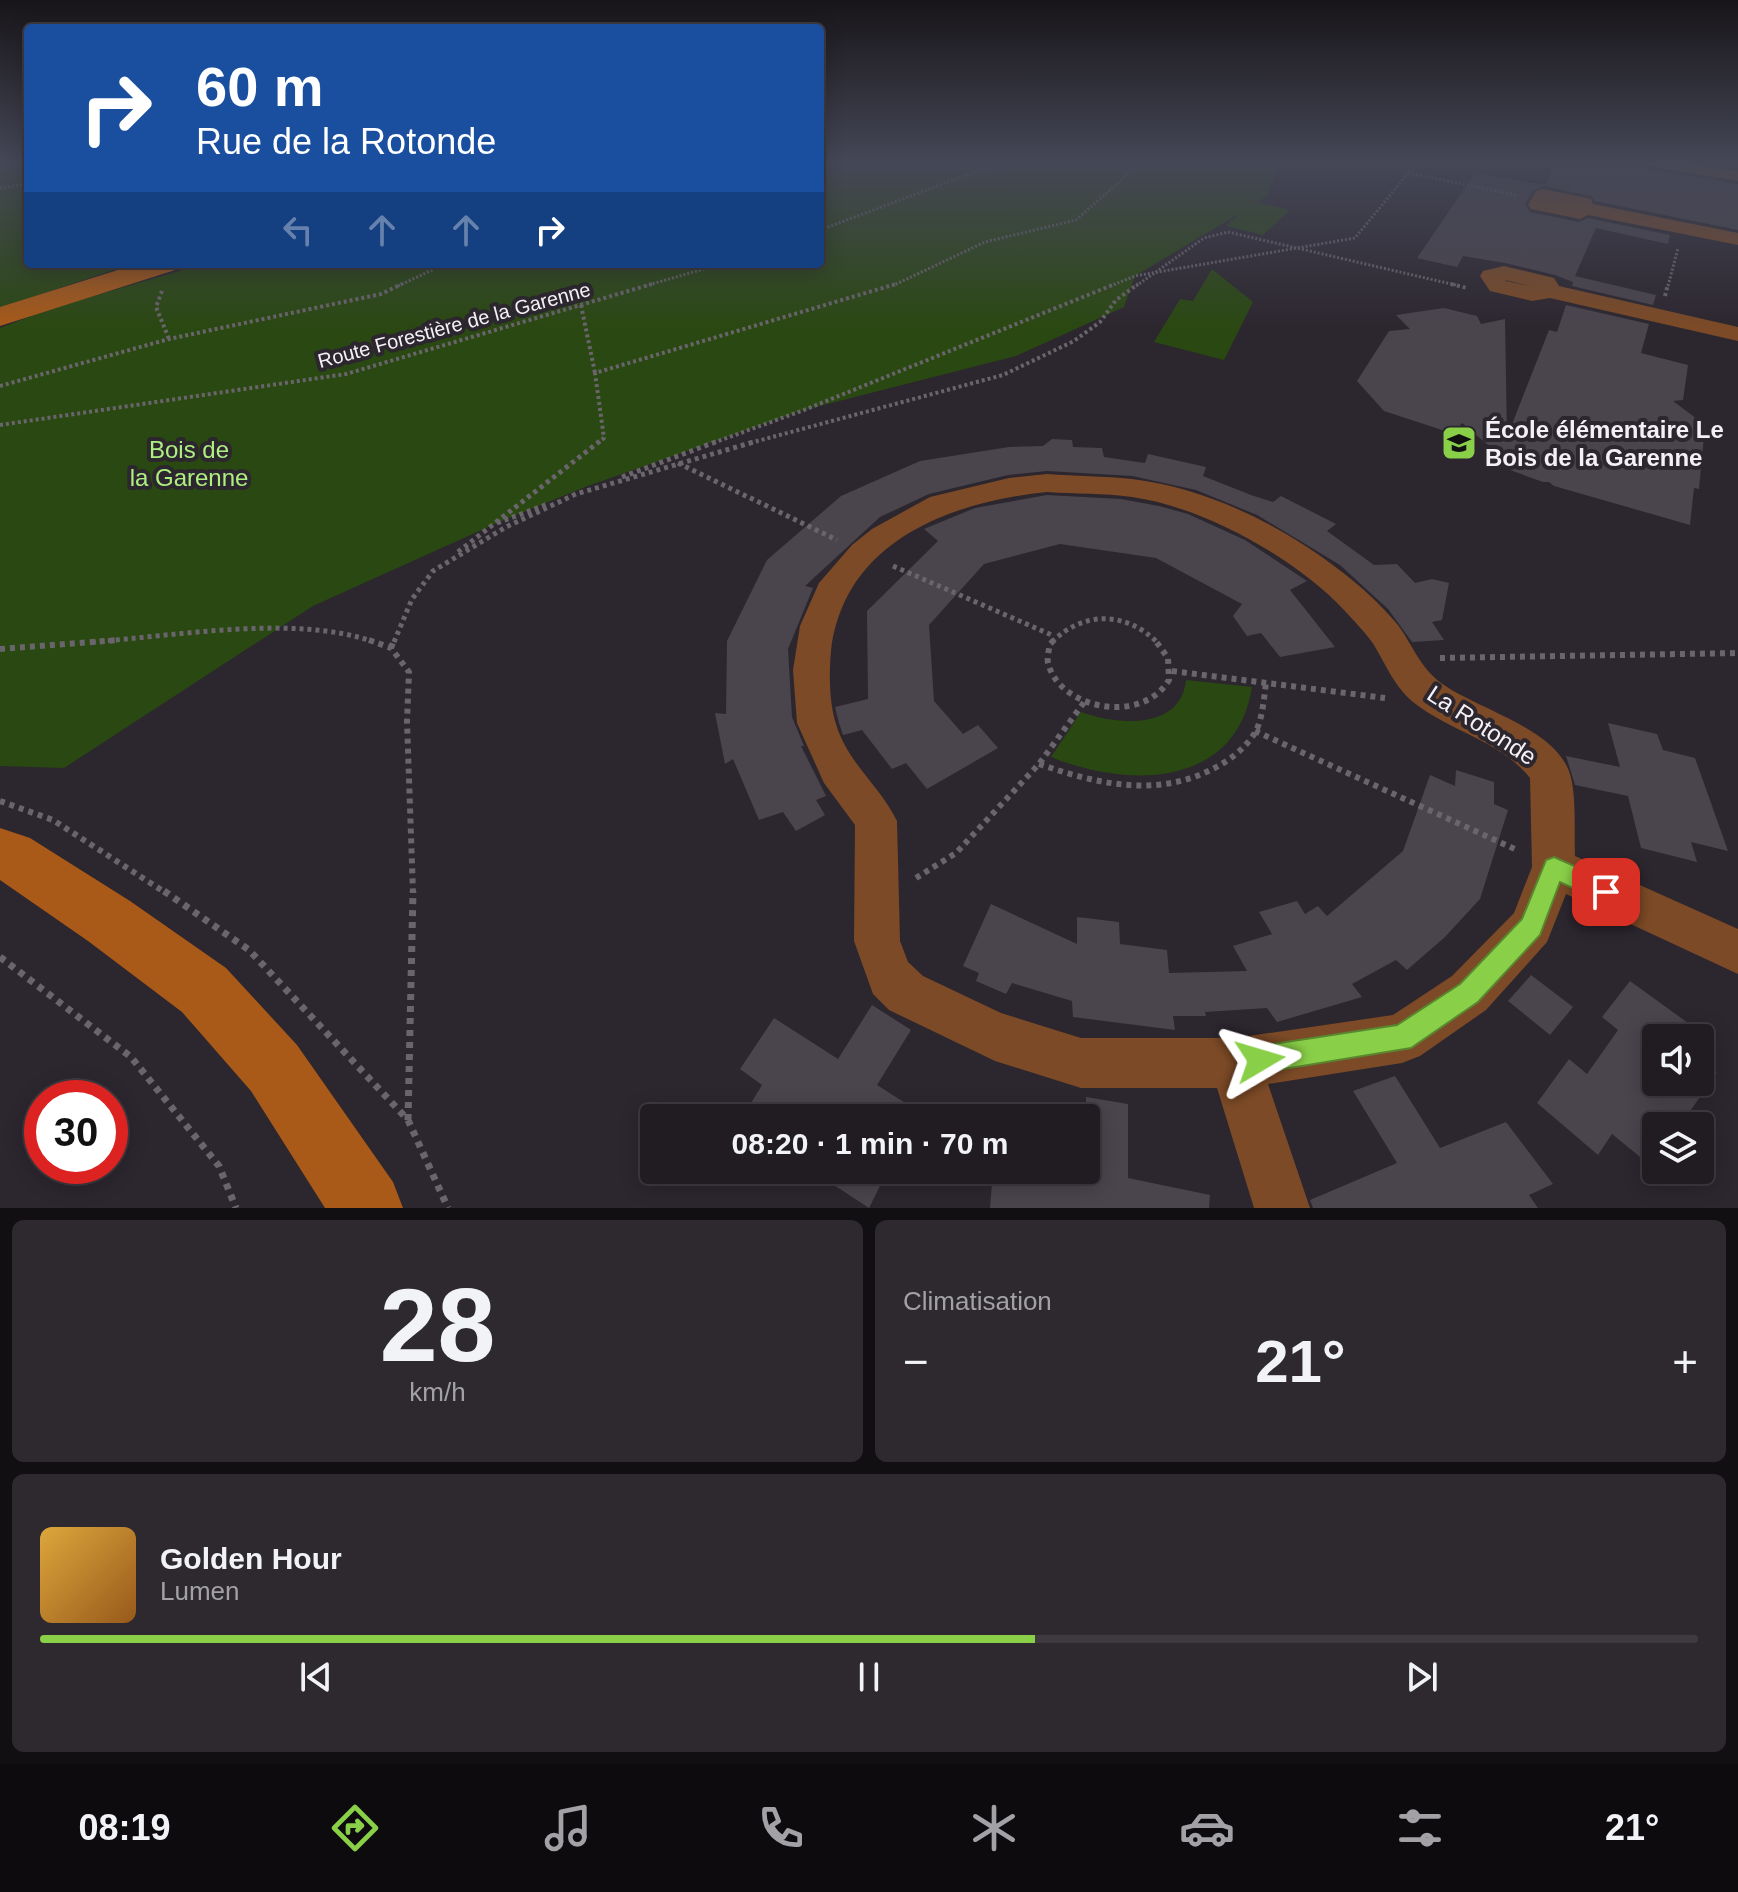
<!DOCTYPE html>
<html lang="fr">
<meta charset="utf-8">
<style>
body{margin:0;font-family:Arial,sans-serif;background:#2d292f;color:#f1f3f6;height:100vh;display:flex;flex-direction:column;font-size:30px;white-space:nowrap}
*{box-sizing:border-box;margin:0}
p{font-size:26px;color:#a2a1a5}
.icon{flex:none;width:44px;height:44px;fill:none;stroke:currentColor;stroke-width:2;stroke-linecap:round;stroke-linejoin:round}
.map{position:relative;height:1208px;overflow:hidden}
.side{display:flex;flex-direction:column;gap:12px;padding:12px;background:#120f13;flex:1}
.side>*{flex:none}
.guide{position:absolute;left:24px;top:24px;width:800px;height:244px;border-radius:8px;box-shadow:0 4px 20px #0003,0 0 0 2px #3e3a40;background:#1a4fa0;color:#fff;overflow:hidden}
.controls{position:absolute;left:1642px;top:1024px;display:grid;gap:16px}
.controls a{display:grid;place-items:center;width:72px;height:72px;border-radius:8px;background:#211c22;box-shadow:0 4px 20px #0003,0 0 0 2px #3e3a40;font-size:40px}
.speed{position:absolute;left:24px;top:1080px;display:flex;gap:16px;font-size:40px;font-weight:700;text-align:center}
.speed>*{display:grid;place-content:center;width:104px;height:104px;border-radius:50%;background:#211c22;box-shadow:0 4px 20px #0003,0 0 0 2px #3e3a40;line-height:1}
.speed .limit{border:12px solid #d22;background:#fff;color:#111}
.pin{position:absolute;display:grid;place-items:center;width:68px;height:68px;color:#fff;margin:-34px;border-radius:16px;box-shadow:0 4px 12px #0006}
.me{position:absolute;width:88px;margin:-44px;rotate:83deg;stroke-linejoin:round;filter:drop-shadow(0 0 6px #0008)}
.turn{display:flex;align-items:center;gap:28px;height:168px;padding:0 40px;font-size:36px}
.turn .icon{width:104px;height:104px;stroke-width:2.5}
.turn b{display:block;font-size:56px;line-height:68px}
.lanes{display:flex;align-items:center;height:76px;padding:0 40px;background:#0003;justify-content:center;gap:40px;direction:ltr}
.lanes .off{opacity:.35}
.big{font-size:60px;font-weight:800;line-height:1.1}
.side .card{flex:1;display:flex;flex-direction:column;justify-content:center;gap:12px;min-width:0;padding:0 28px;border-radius:12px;background:#2d292f}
.side .dial{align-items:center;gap:0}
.dial b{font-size:104px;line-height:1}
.song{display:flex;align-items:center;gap:24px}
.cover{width:96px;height:96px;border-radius:12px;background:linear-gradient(135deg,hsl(40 70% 55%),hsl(30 70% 35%))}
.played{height:8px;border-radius:4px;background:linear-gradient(90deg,#89cf48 60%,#3e3a40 60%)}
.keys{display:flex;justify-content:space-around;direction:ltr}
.heat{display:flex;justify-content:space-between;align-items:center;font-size:44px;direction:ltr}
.side .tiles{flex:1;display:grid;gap:12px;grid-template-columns:1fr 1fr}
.card:last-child{grid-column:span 2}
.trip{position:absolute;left:640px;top:1104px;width:460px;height:80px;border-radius:8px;background:#211c22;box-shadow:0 4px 20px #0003,0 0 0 2px #3e3a40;font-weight:800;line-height:80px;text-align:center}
.tabs{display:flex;height:128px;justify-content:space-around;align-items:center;background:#0d0b0e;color:#a2a1a5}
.tabs .icon{width:56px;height:56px}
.tabs .current{color:#89cf48}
.tabs b{font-size:36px;color:#f1f3f6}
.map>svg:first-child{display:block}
.green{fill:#2a4811}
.building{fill:#4a444c}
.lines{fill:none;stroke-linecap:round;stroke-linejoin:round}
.path-far4{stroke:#6a656c;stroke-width:3;stroke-dasharray:2 2;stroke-linecap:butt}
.path-far3{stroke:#6a656c;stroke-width:4;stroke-dasharray:3 3;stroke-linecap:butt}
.path-far2{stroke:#6a656c;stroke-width:5;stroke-dasharray:4 4;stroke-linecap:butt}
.path-far1{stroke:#6a656c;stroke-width:6;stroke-dasharray:5 5;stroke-linecap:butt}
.path{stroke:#6a656c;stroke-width:7;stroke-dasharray:6 6;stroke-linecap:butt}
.minor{fill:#7c4a26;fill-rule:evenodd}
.secondary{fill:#a95a18;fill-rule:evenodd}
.route{fill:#89cf48;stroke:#59872f;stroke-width:2}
.labels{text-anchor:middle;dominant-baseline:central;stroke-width:8;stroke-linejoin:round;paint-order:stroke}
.far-street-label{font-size:20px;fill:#f4f0f6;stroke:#2c262e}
.poi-label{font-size:24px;font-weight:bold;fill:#f4f0f6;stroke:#2c262e;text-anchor:start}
.park-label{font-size:24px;fill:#aeef80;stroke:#2c262e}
.street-label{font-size:24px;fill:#f4f0f6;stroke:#2c262e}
</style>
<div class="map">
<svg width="1738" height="1208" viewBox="0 0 1738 1208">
<rect width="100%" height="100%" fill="#2c262e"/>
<path class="green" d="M 0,161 L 28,161 L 28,264 L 131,264 L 0,308 Z
M 820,161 L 1280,161 L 1267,196 L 1258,202 L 1290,210 L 1263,235 L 1226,226 L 1240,213 L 1135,276 L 1124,307 L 1016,356 L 804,410 L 585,487 L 497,523 L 313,606 L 64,768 L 0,766 L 0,328 L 52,308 L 204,264 L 820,264 Z
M 1212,269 L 1253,302 L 1224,360 L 1154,342 L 1180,299 L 1193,301 Z
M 1186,680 L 1252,687 C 1236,789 1127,788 1051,757 L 1081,712 C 1116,725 1181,731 1186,680 Z"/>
<path class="building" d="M 1557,161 L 1603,164 L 1604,161 L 1637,161 L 1648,169 L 1738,184 L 1738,230 L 1595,201 L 1592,196 L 1544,186 L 1533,190 L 1525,204 L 1530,212 L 1579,222 L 1588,218 L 1670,235 L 1668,244 L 1596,228 L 1575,276 L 1656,295 L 1653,305 L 1572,286 L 1573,282 L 1555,275 L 1505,263 L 1463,256 L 1457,267 L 1417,258 L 1475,173 L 1545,185 Z
M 1566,305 L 1649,324 L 1641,353 L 1688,365 L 1683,400 L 1673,401 L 1705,425 L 1699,489 L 1694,488 L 1690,525 L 1554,486 L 1549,482 L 1543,482 L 1496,465 L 1500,455 L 1462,423 L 1457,430 L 1445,431 L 1384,411 L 1357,381 L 1389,331 L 1410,329 L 1396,315 L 1444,308 L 1477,316 L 1481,324 L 1505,319 L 1507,437 L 1549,330 L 1557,332 Z
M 1052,439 L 1072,440 L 1073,447 L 1102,448 L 1104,457 L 1145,463 L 1148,454 L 1206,467 L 1203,476 L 1251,495 L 1273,502 L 1281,496 L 1336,524 L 1327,531 L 1374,565 L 1397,564 L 1415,583 L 1432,579 L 1449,583 L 1442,620 L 1432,622 L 1444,640 L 1412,642 L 1388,609 L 1340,565 L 1257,515 L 1196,490 L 1132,476 L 1047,471 L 1008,475 L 929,494 L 880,517 L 805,586 L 813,588 L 788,649 L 792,717 L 804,746 L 801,746 L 826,796 L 816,800 L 825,815 L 796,831 L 783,812 L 759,820 L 733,759 L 725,764 L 715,713 L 726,714 L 727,641 L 767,560 L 841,496 L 920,461 L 1009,447 L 1043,446 Z
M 1047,495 L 1121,499 L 1159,506 L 1188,514 L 1245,540 L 1307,581 L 1290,590 L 1335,647 L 1280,657 L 1261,633 L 1247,636 L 1233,616 L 1242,604 L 1156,558 L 1060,544 L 984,564 L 929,625 L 934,701 L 963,734 L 978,725 L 998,748 L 927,789 L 906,763 L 892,769 L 862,730 L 843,735 L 839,723 L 835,707 L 868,699 L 867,611 L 938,541 L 924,529 L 975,508 Z
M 1608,723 L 1657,734 L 1663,750 L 1695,758 L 1728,851 L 1691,842 L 1697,862 L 1641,848 L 1628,796 L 1575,785 L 1566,756 L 1620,767 Z
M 1456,770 L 1494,782 L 1494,804 L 1508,810 L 1480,899 L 1445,937 L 1407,970 L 1396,960 L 1352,984 L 1362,997 L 1277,1022 L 1267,1008 L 1205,1012 L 1206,1016 L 1173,1016 L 1175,1030 L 1073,1017 L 1072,1001 L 1012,983 L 1006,994 L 976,981 L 979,973 L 963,966 L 991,904 L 1077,944 L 1077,917 L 1119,922 L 1120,944 L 1167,950 L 1169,973 L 1247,971 L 1233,946 L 1272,934 L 1259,912 L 1297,901 L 1305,914 L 1318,906 L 1327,916 L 1403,851 L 1430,775 L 1455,786 Z
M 1531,975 L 1573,1007 L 1550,1035 L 1508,1001 Z
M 1630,981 L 1688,1023 L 1678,1038 L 1656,1038 L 1656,1082 L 1700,1082 L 1700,1059 L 1717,1072 L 1680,1126 L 1656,1126 L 1656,1170 L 1612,1134 L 1598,1155 L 1537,1103 L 1569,1059 L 1587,1074 L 1618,1030 L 1602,1017 Z
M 872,1005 L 911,1030 L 877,1085 L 929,1118 L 742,1118 L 762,1085 L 740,1069 L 774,1018 L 838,1059 Z
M 1395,1076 L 1440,1148 L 1506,1122 L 1553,1184 L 1529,1195 L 1538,1208 L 1313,1208 L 1310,1200 L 1397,1163 L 1353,1091 Z
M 1086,1097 L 1128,1104 L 1128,1178 L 1210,1195 L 1209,1208 L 990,1208 L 993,1170 L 1086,1170 Z
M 811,1170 L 888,1170 L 869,1208 Z"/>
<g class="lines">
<path class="path-far4" d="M 1408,173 L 1516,195
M 0,188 L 28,184
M 820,230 L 1004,161
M 398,286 L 445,264
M 645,286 L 721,264
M 892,286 L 985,242 L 1076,220 L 1143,161
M 1110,286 L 1135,276 L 1355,238 L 1418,161
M 1136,286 L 1204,238 L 1228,232 L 1460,286
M 1668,286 L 1678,248"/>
<path class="path-far3" d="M 1451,284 L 1467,288
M 162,291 L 156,307 L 169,339
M 1665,296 L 1668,284
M 581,305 L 595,373
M 0,386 L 169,339 L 381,294 L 402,284
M 0,425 L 346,374 L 652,284
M 597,443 L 604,438 L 595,373 L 896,284
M 713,443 L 804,410 L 1115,284
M 750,443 L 1003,375 L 1074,341 L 1100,322 L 1116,300 L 1138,284"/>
<path class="path-far2" d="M 678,463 L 837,540
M 622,477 L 718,441
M 497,523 L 548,504
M 458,552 L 600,441
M 893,566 L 1054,636
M 92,642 C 176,636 296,614 374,642
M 394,642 L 412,599 L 433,571 L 506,527 L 576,494 L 757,441
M 1052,642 C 1083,611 1125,611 1157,642"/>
<path class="path-far1" d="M 369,640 L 391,648 L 409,672 L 407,721 L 413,893
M 1054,640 L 1050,644 C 1049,649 1047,658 1048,663 C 1060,710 1142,725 1169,680 L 1168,658 L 1155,640
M 391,648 L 394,640
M 0,649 L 118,640
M 1440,658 L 1738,653
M 1172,671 L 1385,698
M 1255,731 L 1517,850
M 1039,764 C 1100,785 1161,799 1220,765 C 1234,757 1248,745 1256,731 C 1263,716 1264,698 1266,682
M 0,801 L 53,820 L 166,893
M 916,878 L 956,853 L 1039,764 L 1085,701"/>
<path class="path" d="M 164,891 L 249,950 L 408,1120 L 448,1208
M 0,957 L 131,1057 L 219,1166 L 236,1208
M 408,1120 L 413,891"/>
<path class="minor" d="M 1640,161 L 1679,161 L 1738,171 L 1738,181 L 1649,166 Z
M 1543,189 L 1591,199 L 1593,204 L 1738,233 L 1738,245 L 1588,215 L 1580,219 L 1531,209 L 1528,205 L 1536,191 Z
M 1504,266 L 1554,278 L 1559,286 L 1738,327 L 1738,341 L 1550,298 L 1532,301 L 1490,291 L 1480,276 L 1483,271 ZM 1505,280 L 1534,287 L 1506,281 Z
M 1047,474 C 1075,476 1104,476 1132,479 C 1216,489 1301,535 1364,590 C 1375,600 1388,613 1398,625 C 1413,646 1420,667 1441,683 C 1477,709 1552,727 1569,771 C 1577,792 1574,833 1575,856 L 1738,929 L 1738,974 L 1566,894 L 1547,942 L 1486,1010 L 1420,1056 L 1402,1063 L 1268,1084 L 1310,1208 L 1254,1208 L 1217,1088 L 1081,1088 L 995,1061 L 889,1010 L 873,994 L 854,941 L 855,825 L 824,783 L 797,723 L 793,670 L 800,626 L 819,583 L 852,545 L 872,529 L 930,497 L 1009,478 ZM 1047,492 C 1075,494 1104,493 1132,497 C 1204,507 1295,558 1344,610 C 1353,620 1364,631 1372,642 C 1386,664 1393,685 1413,702 C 1449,731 1501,741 1530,778 L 1532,867 L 1514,913 L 1452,976 L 1393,1015 L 1235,1038 L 1081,1038 L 1001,1013 L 923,976 L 908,962 L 900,941 L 897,821 C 880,786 847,762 836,724 C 829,702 829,673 831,651 C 844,541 950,502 1047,492 Z"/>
<path class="secondary" d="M 137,264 L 179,264 L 175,270 L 0,326 L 0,307 Z
M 0,828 L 30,838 L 130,901 L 226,968 L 297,1045 L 393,1182 L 403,1208 L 325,1208 L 251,1091 L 182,1012 L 88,941 L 0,880 Z"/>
</g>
<linearGradient id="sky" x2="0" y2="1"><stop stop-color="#181519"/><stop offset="0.49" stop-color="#454757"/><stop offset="1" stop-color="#454757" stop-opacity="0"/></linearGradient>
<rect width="1738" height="330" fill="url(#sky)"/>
<path class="route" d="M 1554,857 L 1615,884 L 1618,892 L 1615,900 L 1606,903 L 1560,882 L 1540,935 L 1478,1002 L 1411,1048 L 1260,1073 L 1251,1069 L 1247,1060 L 1251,1050 L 1260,1046 L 1397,1025 L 1460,984 L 1522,919 L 1546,860 Z"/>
<defs>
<symbol id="school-square" viewBox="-11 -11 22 22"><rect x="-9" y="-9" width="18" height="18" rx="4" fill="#89cf48" stroke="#2c262e"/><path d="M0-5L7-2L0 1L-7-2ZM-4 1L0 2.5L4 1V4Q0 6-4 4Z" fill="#111"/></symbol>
</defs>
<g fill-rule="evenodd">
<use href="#school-square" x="1439" y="423" width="40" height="40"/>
</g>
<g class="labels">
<g class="far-street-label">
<text transform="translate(454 325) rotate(-15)">Route Forestière de la Garenne</text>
</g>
<g class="poi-label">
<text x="1485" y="429">École élémentaire Le<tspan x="1485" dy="28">Bois de la Garenne</tspan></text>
</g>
<g class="park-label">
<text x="189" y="449">Bois de<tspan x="189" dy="28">la Garenne</tspan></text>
</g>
<g class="street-label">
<text transform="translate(1482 725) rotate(33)">La Rotonde</text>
</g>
</g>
</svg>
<div class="controls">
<a><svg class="icon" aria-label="sound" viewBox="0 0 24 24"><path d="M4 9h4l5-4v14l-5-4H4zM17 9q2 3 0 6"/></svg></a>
<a><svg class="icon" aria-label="layers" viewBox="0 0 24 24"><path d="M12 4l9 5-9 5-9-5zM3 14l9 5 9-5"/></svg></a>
</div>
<div class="speed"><div class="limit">30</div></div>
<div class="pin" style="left:1606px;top:892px;background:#d93025"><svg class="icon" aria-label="arrive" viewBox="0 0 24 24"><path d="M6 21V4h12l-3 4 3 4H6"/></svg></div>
<svg class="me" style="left:1260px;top:1060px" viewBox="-20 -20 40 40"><path d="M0-17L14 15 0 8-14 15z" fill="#89cf48" stroke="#fff" stroke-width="4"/></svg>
<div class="trip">08:20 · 1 min · 70 m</div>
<div class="guide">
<div class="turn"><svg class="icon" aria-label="right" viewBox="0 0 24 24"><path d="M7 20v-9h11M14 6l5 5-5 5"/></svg><div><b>60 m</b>Rue de la Rotonde</div></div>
<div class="lanes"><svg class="icon off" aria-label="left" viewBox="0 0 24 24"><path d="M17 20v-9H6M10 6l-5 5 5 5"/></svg><svg class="icon off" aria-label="ahead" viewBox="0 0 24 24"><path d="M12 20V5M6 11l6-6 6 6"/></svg><svg class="icon off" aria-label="ahead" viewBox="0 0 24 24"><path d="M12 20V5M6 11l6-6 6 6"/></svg><svg class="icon" aria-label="right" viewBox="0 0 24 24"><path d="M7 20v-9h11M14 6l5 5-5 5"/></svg></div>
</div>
</div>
<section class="side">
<div class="tiles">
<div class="card dial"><b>28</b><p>km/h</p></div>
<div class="card"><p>Climatisation</p>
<div class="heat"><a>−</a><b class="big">21°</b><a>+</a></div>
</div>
<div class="card">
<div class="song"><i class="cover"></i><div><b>Golden Hour</b><p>Lumen</p></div></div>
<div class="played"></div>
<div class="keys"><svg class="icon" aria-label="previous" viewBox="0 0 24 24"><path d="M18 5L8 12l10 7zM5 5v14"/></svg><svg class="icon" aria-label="pause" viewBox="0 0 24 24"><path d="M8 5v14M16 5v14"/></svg><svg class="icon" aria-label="next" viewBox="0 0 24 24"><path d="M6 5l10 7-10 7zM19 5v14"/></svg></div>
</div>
</div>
</section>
<nav class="tabs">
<b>08:19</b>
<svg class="icon current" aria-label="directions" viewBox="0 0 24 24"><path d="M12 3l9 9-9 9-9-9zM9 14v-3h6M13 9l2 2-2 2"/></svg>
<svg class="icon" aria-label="music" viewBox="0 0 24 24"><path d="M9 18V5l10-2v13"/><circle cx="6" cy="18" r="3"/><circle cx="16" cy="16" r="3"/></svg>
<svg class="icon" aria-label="phone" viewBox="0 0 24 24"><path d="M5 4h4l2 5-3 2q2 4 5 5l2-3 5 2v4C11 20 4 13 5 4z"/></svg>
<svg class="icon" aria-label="climate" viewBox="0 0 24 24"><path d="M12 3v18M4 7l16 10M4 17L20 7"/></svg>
<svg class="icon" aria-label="car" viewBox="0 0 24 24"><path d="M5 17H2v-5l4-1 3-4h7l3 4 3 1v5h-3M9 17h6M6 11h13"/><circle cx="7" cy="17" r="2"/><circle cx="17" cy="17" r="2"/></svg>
<svg class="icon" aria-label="filters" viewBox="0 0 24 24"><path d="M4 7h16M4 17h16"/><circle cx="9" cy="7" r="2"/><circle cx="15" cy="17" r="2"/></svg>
<b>21°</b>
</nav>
